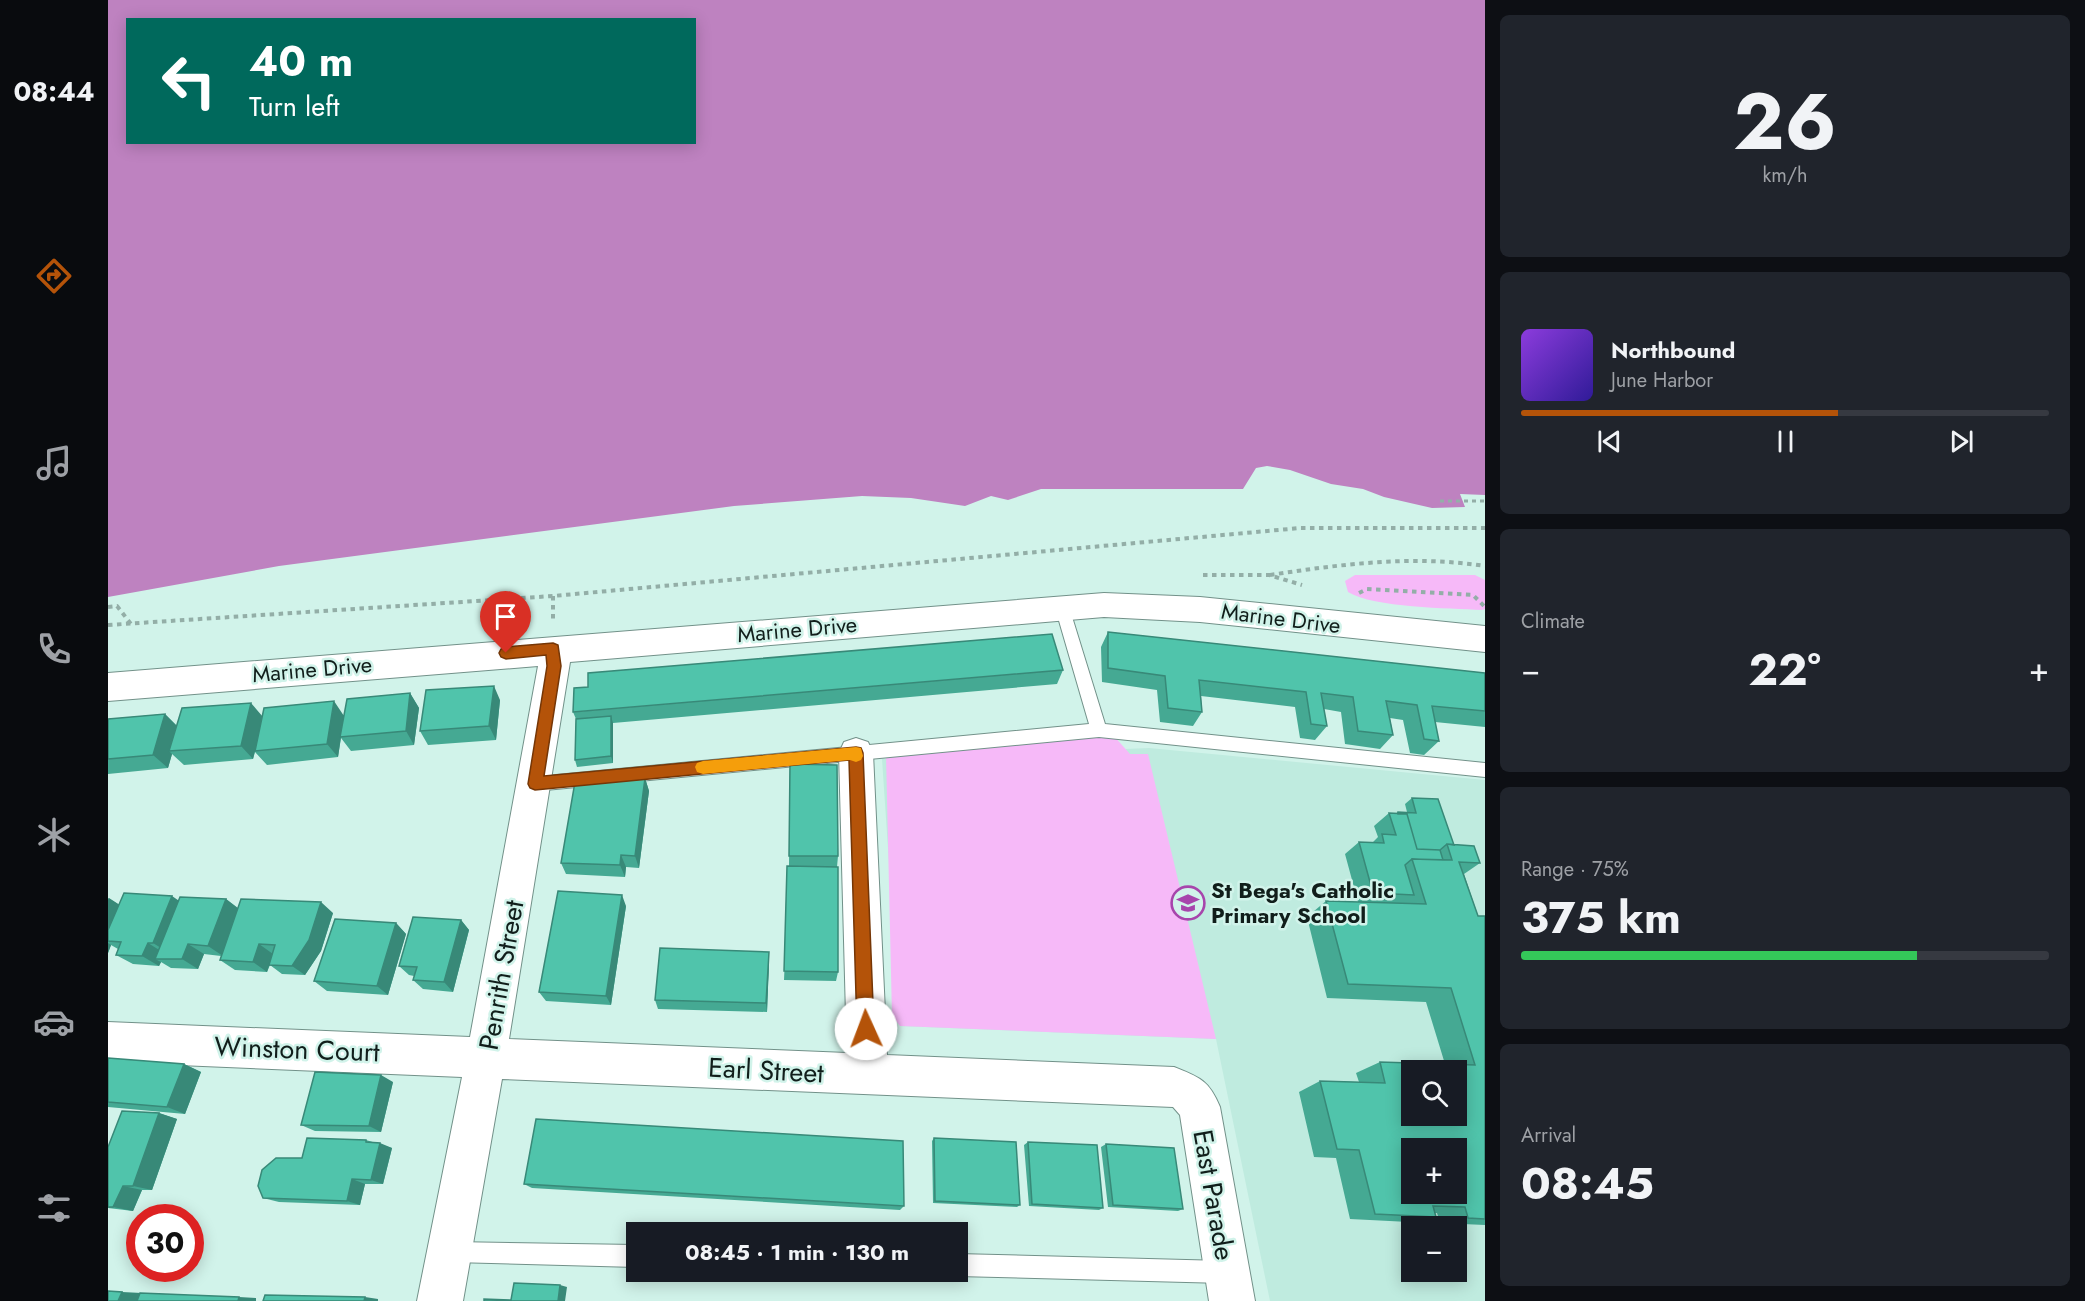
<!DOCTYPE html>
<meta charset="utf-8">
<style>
body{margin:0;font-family:Jost,sans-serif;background:#20242c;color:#f1f3f6;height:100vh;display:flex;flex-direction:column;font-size:22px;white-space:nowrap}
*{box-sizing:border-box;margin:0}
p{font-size:20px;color:#9ea1a6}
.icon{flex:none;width:33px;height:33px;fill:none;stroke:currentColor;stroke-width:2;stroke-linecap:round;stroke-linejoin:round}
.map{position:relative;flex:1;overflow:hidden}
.panel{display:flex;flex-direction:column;gap:15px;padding:15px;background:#0d0f14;width:600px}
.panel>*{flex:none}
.top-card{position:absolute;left:18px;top:18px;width:570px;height:126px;border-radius:0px;box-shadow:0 3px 15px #0003;background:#00695c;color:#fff;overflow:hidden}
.tools{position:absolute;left:1293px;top:1060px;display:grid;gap:12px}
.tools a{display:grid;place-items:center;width:66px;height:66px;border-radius:0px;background:#171b24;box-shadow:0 3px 15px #0003;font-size:30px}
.speed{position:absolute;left:18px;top:1204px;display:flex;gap:12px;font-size:30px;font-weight:700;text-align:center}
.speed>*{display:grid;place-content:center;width:78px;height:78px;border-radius:50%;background:#171b24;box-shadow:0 3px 15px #0003;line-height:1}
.speed .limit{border:9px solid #d22;background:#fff;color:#111}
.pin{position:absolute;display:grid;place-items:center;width:51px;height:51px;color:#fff;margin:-62px -26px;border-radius:50% 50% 50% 0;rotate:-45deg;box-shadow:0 0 6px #0007}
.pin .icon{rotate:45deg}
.me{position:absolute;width:66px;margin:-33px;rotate:358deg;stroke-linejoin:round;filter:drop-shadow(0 0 4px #0008)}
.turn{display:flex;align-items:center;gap:21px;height:126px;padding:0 24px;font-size:27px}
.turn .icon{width:78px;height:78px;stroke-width:2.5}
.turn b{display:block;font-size:42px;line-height:51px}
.big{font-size:45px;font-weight:700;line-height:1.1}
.panel .card{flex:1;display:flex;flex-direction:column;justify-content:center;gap:9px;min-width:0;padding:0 21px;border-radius:9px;background:#20242c}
.panel .dial{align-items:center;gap:0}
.dial b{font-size:78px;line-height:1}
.song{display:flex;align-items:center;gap:18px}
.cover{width:72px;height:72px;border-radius:9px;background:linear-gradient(135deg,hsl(270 70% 55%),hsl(250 70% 35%))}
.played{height:6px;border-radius:3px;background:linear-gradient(90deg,#b45309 60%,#363941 60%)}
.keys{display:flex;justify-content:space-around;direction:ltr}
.heat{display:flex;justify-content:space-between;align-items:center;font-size:33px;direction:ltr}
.charge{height:9px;border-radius:4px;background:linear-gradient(90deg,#34c759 75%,#363941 0)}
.trip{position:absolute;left:518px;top:1222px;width:342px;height:60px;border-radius:0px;background:#171b24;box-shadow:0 3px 15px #0003;font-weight:700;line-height:60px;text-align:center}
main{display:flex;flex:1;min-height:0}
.dock{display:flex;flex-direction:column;width:108px;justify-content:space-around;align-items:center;background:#090b0e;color:#9ea1a6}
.dock .icon{width:42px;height:42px}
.dock .current{color:#b45309}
.dock b{font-size:27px;color:#f1f3f6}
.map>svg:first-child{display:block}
.built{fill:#bfebdf;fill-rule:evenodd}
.green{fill:#f6b9f8}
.water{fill:#be82c0;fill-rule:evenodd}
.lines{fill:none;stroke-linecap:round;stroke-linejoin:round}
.lane-casing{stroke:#729189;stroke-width:2}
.street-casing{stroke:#729189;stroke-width:2}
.path-far1{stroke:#93aea7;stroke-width:3;stroke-dasharray:4 4;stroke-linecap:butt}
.path{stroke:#93aea7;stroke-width:4;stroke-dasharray:4.5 4.5;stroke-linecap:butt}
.lane{fill:#fff;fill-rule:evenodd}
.street{fill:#fff;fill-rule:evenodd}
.wall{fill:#45a993}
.shaded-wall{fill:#388978}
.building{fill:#50c4ab;stroke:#388978;stroke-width:1.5;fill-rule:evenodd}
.route{fill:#b45309;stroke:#753606;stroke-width:1.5}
.slow{fill:#f59e0b}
.labels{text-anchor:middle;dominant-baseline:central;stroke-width:5;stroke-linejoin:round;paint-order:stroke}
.street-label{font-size:22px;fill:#111e1b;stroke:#d1f3ea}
.poi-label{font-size:22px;font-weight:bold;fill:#111e1b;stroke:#d1f3ea;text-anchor:start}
.near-street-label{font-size:27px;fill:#111e1b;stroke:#d1f3ea}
</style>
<main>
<nav class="dock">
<b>08:44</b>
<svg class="icon current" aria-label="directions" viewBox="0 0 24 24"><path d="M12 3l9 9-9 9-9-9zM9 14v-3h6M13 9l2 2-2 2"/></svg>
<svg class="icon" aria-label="music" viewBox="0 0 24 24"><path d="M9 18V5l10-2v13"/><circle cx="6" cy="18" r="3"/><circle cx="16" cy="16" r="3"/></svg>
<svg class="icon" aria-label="phone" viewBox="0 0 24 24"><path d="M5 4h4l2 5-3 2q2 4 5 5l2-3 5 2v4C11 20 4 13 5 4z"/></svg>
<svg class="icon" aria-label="climate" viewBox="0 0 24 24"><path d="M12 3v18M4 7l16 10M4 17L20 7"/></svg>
<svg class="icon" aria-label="car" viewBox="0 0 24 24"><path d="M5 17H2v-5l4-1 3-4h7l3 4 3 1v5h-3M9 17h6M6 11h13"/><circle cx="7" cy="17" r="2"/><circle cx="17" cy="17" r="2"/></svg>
<svg class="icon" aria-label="filters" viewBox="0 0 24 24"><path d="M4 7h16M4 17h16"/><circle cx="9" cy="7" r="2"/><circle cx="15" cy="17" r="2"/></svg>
</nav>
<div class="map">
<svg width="1377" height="1301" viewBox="0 0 1377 1301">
<rect width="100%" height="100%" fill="#d1f3ea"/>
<path class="built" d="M 1041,748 L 1377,780 L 1377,1301 L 1162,1301 L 1108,1039 L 792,1026 L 774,759 ZM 1304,1071 L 1348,1071 L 1348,1116 L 1304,1116 ZM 1304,1149 L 1348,1149 L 1348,1194 L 1304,1194 ZM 1304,1227 L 1348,1227 L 1348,1272 L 1304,1272 Z"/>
<path class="green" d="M 1247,575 L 1367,575 L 1377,580 L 1377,609 L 1374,610 C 1341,608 1266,608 1240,592 L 1237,581 Z
M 1005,735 L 1022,754 L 1040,754 L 1108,1039 L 792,1026 L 784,1016 L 778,755 Z"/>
<path class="water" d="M 0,0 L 1377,0 L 1377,495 L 1352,494 L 1357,507 L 1324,508 L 1276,497 L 1255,489 L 1223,484 L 1182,470 L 1159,466 L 1148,468 L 1135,489 L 933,489 L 900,500 L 883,496 L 857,506 L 803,498 L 754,496 L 626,506 L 171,566 L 0,597 ZM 20,20 L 586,20 L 586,142 L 20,142 Z"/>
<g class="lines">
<defs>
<path id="lane" d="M 954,601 L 959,603 L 961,607 L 997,724 L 1377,763 L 1377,777 L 991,737 L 427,791 L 421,789 L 419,784 L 421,779 L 427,777 L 981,724 L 947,607 L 949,603 Z
M 345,1242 L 528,1245 L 528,1267 L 345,1262 L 338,1259 L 335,1252 L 338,1245 Z
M 849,1254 L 1116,1261 L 1123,1265 L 1127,1272 L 1123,1279 L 1116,1283 L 849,1276 L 841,1272 L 849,1272 Z"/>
<path id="street" d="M 996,593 L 1092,597 L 1377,626 L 1377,652 L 1092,622 L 996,617 L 462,662 L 401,1039 L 739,1053 L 731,753 L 736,742 L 748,738 L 760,742 L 765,753 L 779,1055 L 1066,1067 C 1091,1077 1101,1080 1112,1107 L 1147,1301 L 1101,1301 L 1072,1115 L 1065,1107 L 394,1079 L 355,1301 L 309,1301 L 354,1077 L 0,1062 L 0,1022 L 362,1037 L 430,666 L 0,701 L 0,673 Z"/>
</defs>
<use href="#lane" class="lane-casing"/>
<use href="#street" class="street-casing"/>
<path class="path-far1" d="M 1332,501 L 1377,501"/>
<path class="path" d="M 1095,575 L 1161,575 L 1194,585
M 1162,575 C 1234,564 1305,555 1377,566
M 1251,593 L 1259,589 L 1365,595 L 1376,606
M 445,596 L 445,619
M 0,607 L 9,606 L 23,624
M 0,625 L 445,596 L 1192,528 L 1377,528"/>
<use href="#lane" class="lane"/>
<use href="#street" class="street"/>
</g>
<path class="wall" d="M 1000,632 L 1377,673 L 1377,727 L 1327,722 L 1331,741 L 1316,755 L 1302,753 L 1295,720 L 1282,718 L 1285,735 L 1272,749 L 1237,744 L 1233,712 L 1216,709 L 1219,726 L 1207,740 L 1192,738 L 1187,707 L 1093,696 L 1094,712 L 1085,726 L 1052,722 L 1049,690 L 994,682 L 993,647 Z
M 955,670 L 949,684 L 505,723 L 505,763 L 469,767 L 467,760 L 468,719 L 465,712 Z
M 302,693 L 311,708 L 306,745 L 243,751 L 233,738 L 230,757 L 159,765 L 147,752 L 145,759 L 76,765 L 64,754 L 60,768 L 0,774 L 0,719 L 57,714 L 69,726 L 154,716 L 236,715 Z
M 392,700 L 388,740 L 320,745 L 312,731 Z
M 682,764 L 730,856 L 729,867 L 730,972 L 728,981 L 676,980 L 681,866 Z
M 537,778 L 541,791 L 531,868 L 518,867 L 517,877 L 458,874 L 453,863 Z
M 1304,798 L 1346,845 L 1372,863 L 1356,874 L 1370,916 L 1377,916 L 1377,1225 L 1332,1223 L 1329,1213 L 1327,1213 L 1328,1217 L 1301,1222 L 1242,1219 L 1228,1158 L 1206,1157 L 1191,1092 L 1212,1081 L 1251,1082 L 1248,1073 L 1272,1062 L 1337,1064 L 1318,1002 L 1219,998 L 1199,917 L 1218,901 L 1250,902 L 1237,854 L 1251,842 L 1264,843 L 1270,837 L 1266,826 L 1281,813 L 1287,814 L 1290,812 L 1299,812 L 1297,804 Z
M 0,898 L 11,905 L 70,900 L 118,899 L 130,908 L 225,913 L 213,951 L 197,975 L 174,974 L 162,965 L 159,972 L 127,970 L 112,960 L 113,956 L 96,954 L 90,969 L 63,968 L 53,962 L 51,966 L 25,964 L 8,955 L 10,949 L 3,945 L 0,953 Z
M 518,906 L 503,1005 L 438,1001 L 431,992 Z
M 353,920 L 361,930 L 345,992 L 315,989 L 305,980 L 306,976 L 301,975 L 291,966 Z
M 288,923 L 298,934 L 280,995 L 219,991 L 206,981 Z
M 661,952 L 661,962 L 659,1012 L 550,1009 L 547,1000 Z
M 0,1058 L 76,1064 L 93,1072 L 77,1114 L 0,1107 Z
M 285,1082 L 273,1132 L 207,1131 L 193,1125 Z
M 51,1113 L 69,1119 L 44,1190 L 34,1190 L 25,1211 L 0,1208 L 0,1147 Z
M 826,1138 L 912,1205 L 909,1207 L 825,1203 L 824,1141 Z
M 258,1140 L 284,1148 L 275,1184 L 257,1184 L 252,1205 L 171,1202 L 155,1198 L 194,1158 Z
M 920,1142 L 995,1208 L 991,1210 L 921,1206 L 916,1145 Z
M 998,1144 L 1075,1209 L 1070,1211 L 1000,1207 L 993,1147 Z
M 416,1184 L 796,1206 L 792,1210 L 424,1188 Z"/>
<path class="shaded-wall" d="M 386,686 L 392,700 L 388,740 L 381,726 Z
M 302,693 L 311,708 L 306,745 L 298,731 Z
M 226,701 L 236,716 L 230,757 L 219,744 Z
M 143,703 L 155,717 L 145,759 L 133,746 Z
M 57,714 L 71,728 L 61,751 L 64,754 L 60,768 L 45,755 Z
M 503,716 L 505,723 L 505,763 L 503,756 Z
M 537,778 L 541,791 L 531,868 L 527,856 Z
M 513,855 L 518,867 L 517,877 L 512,865 Z
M 514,895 L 518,906 L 503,1005 L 498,996 Z
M 64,896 L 80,907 L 61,953 L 45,943 Z
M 1,898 L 18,909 L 0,941 L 0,900 Z
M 118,899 L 132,910 L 115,956 L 100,946 Z
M 213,902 L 225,913 L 213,951 L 197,975 L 184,966 Z
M 353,920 L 361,930 L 345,992 L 336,982 Z
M 288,923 L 298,934 L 280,995 L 269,986 Z
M 0,943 L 3,945 L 0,953 Z
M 40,943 L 56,953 L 47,959 L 53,962 L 51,966 L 34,956 Z
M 80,944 L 96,954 L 90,969 L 74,959 Z
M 151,944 L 165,954 L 159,972 L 145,962 Z
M 661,952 L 661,962 L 659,1012 L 658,1003 Z
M 76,1064 L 93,1072 L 77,1114 L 59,1107 Z
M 273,1075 L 285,1082 L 273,1132 L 261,1126 Z
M 51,1113 L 69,1119 L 44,1190 L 25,1186 Z
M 272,1143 L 284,1148 L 275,1184 L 263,1180 Z
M 244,1179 L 257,1184 L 252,1205 L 239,1201 Z
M 15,1186 L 34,1190 L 25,1211 L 5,1207 Z
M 452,1285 L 459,1287 L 457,1301 L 450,1301 Z
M 14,1292 L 34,1293 L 32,1301 L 10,1301 Z
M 131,1297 L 148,1298 L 148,1301 L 130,1301 Z
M 257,1297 L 270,1299 L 270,1301 L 256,1301 Z"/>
<path class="building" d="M 1000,632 L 1377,673 L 1377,711 L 1324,706 L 1331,741 L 1316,739 L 1309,705 L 1278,701 L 1285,735 L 1250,731 L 1245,697 L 1213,693 L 1219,726 L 1203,724 L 1198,692 L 1091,680 L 1094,712 L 1060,708 L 1057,676 L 1000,668 Z
M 944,634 L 955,670 L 465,712 L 466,688 L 480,687 L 480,673 Z
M 386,686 L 381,726 L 312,731 L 318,690 Z
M 302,693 L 298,731 L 232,737 L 239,699 Z
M 226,701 L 219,744 L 147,751 L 156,708 Z
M 143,703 L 133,746 L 61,751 L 74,708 Z
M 57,714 L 45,755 L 0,759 L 0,719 Z
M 503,716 L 503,756 L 467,760 L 468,719 Z
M 682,764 L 729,765 L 730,856 L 681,856 Z
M 468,776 L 537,778 L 527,856 L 513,855 L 512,865 L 453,863 Z
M 1304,798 L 1330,799 L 1346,845 L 1339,844 L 1332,850 L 1309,849 L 1299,814 L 1290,814 L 1290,812 L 1308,813 Z
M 1281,813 L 1299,814 L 1309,849 L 1332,850 L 1335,860 L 1304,859 L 1297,865 L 1306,895 L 1265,893 L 1251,842 L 1276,843 L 1274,834 L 1288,835 Z
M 1339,844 L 1366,846 L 1372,863 L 1351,862 L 1370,916 L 1377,916 L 1377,1219 L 1360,1218 L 1357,1207 L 1325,1206 L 1328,1217 L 1267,1214 L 1251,1150 L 1229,1149 L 1212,1081 L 1277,1083 L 1272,1062 L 1367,1065 L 1343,988 L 1240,984 L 1218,901 L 1318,904 L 1304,859 L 1344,860 ZM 1304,1071 L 1348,1071 L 1348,1116 L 1304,1116 ZM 1304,1149 L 1348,1149 L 1348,1194 L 1304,1194 Z
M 679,866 L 730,867 L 730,972 L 676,971 Z
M 450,891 L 514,895 L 498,996 L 431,992 Z
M 16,893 L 64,896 L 45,943 L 40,943 L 34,956 L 8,955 L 13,942 L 0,941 L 0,930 Z
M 72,897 L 118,899 L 100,946 L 80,944 L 74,959 L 47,959 Z
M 133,899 L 213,902 L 201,940 L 184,966 L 161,965 L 167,945 L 151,944 L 145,962 L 112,960 Z
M 305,917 L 353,920 L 336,982 L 305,980 L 309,967 L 291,966 Z
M 227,919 L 288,923 L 269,986 L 206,981 Z
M 552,948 L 661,952 L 658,1003 L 547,1000 Z
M 0,1058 L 76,1064 L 59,1107 L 0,1102 Z
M 207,1072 L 273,1075 L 261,1126 L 193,1125 Z
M 14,1111 L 51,1113 L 25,1186 L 15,1186 L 5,1207 L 0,1207 L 0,1147 Z
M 428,1119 L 795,1141 L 796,1206 L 416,1184 Z
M 199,1138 L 258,1140 L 258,1142 L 272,1143 L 263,1180 L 244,1179 L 239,1201 L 155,1198 L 150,1186 L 154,1170 L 168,1158 L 194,1158 Z
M 826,1138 L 908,1142 L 912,1205 L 827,1201 Z
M 920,1142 L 989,1145 L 995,1208 L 924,1204 Z
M 998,1144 L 1066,1148 L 1075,1209 L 1005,1205 Z
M 406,1283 L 452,1285 L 450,1301 L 376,1301 L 376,1299 L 403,1300 Z
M 0,1291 L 14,1292 L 10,1301 L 0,1301 Z
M 32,1293 L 131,1297 L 130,1301 L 29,1301 Z
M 157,1295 L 257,1297 L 256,1301 L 155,1301 Z"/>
<path class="route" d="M 445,643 L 450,645 L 453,666 L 436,776 L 748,747 L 753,748 L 755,753 L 766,1029 L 764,1035 L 758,1038 L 752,1035 L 749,1029 L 741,760 L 427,790 L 422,788 L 420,784 L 439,666 L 438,655 L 398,659 L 393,657 L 391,653 L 393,649 L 398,647 Z"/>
<path class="slow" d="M 748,747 L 753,748 L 755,756 L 753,760 L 748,762 L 742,760 L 595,774 L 589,772 L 587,767 L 589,763 L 595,761 Z"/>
<defs>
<symbol id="school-ring" viewBox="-11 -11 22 22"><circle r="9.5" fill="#d1f3ea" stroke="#a745ac" stroke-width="1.5"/><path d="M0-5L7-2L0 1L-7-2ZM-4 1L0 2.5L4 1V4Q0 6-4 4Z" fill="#a745ac"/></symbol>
</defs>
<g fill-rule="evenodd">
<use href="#school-ring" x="1061" y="884" width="38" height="38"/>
</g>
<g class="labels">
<g class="street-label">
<text transform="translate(1173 618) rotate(7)">Marine Drive</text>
<text transform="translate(689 629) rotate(-5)">Marine Drive</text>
<text transform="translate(204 669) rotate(-5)">Marine Drive</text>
</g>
<g class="poi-label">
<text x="1103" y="890">St Bega's Catholic<tspan x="1103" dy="25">Primary School</tspan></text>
</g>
<g class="near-street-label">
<text transform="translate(393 975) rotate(-80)">Penrith Street</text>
<text transform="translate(189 1049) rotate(2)">Winston Court</text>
<text transform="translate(658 1070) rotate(3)">Earl Street</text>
<text transform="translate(1106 1195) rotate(80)">East Parade</text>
</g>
</g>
</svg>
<div class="tools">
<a><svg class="icon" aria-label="search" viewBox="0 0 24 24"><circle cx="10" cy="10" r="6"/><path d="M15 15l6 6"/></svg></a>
<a>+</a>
<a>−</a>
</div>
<div class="speed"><div class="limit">30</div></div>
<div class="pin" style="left:398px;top:653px;background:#d93025"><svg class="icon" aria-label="arrive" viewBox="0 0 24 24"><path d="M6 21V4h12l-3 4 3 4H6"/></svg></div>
<svg class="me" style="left:758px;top:1029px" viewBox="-20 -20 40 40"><circle r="19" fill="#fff"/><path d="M0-13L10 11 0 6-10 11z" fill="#b45309"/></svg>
<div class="trip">08:45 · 1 min · 130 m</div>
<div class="top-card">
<div class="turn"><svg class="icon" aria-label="left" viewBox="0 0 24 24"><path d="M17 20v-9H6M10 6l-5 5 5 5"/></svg><div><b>40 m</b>Turn left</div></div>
</div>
</div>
<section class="panel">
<div class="card dial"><b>26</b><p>km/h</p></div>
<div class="card">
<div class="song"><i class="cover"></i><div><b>Northbound</b><p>June Harbor</p></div></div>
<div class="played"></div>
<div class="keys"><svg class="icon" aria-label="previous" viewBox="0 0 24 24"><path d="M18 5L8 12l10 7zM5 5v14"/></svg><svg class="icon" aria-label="pause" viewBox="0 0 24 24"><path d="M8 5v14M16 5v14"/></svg><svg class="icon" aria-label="next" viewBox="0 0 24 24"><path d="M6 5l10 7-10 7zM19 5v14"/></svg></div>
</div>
<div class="card"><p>Climate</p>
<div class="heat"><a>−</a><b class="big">22°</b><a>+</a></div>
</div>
<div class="card"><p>Range · 75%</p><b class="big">375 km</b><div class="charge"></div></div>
<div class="card"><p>Arrival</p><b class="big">08:45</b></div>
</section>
</main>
